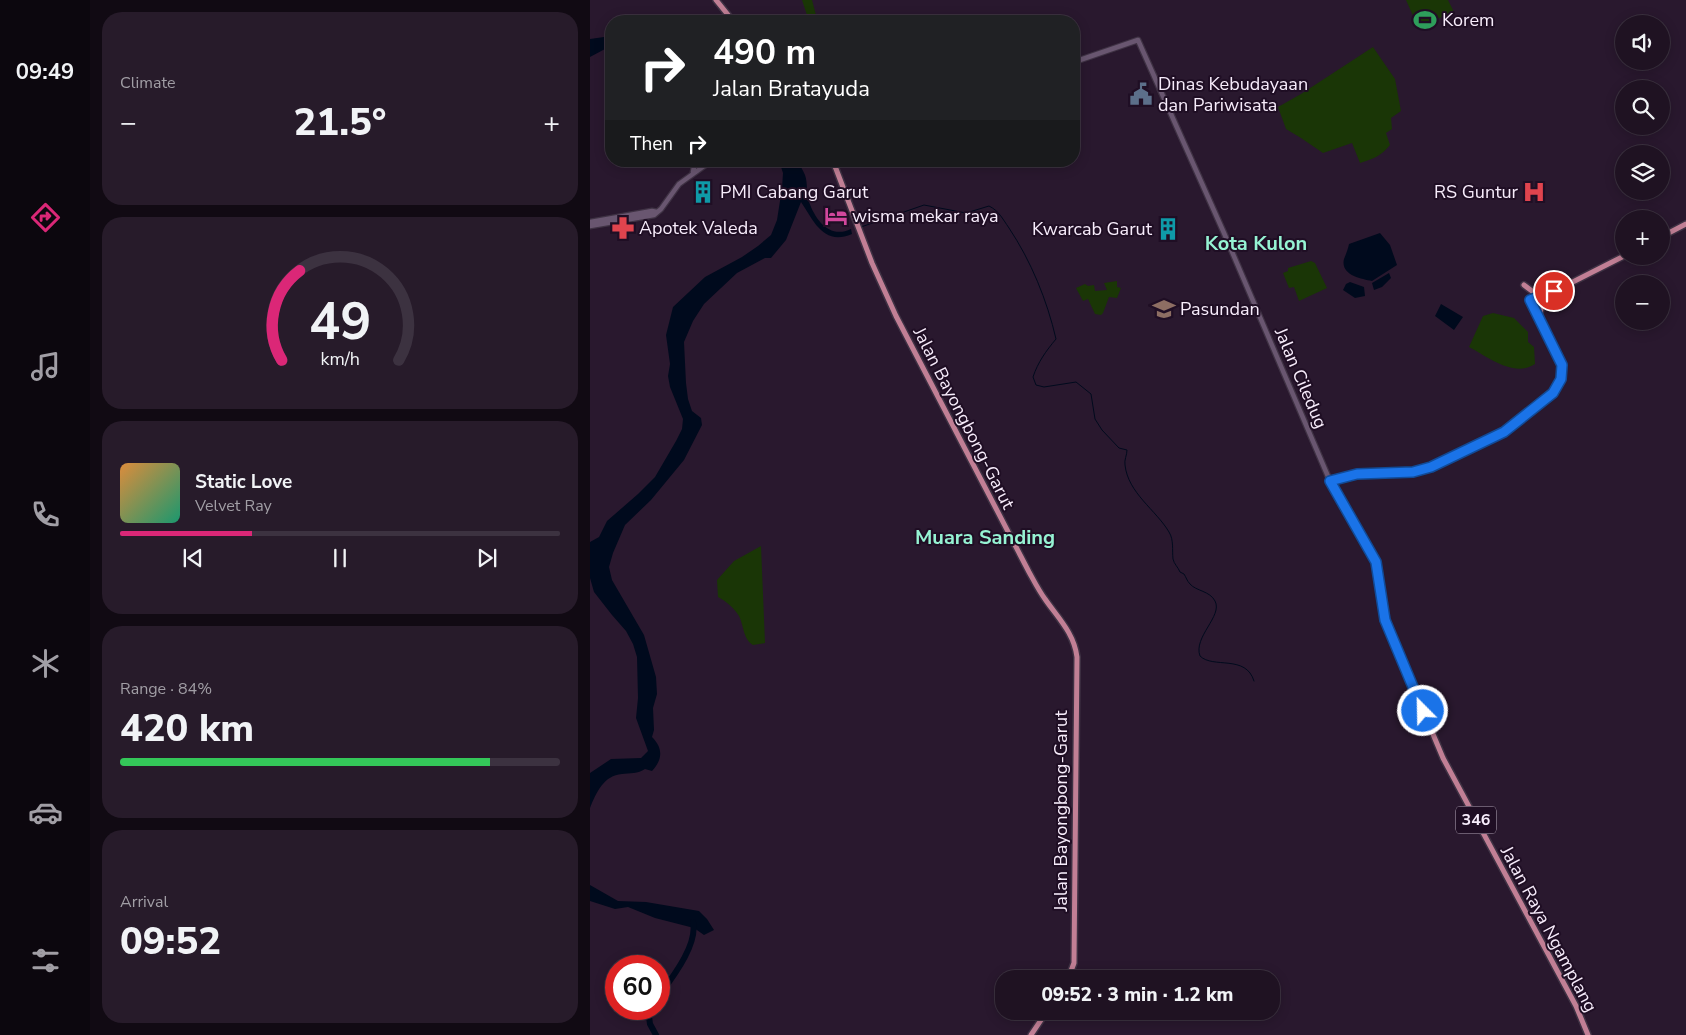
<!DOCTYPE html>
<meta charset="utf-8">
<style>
body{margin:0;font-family:"Nunito Sans",sans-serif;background:#271b2a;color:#f1f3f6;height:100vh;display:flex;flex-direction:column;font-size:19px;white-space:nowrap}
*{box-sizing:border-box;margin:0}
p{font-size:16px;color:#a19ea5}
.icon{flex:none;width:28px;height:28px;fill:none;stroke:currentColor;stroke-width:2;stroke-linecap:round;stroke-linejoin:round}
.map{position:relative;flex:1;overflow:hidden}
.sheet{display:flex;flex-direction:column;gap:12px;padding:12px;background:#110a13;width:500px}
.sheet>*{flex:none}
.banner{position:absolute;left:15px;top:15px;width:475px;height:152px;border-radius:20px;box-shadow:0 2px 12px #0003,0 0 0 1px #3c3240;background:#202124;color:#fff;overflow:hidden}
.fabs{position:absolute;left:1025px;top:15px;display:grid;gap:10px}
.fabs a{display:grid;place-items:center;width:55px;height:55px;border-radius:50%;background:#1f1222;box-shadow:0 2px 12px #0003,0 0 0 1px #3c3240;font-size:25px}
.speed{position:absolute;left:15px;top:955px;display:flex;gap:10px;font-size:25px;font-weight:700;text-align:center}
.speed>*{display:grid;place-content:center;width:65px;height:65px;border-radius:50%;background:#1f1222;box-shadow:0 2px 12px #0003,0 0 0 1px #3c3240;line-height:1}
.speed .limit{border:8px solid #d22;background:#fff;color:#111}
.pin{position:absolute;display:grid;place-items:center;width:42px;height:42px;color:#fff;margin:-21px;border:2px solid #fff;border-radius:50%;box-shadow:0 1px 5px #0007}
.me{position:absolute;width:55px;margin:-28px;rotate:337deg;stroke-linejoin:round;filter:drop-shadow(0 0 4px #0008)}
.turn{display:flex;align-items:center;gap:18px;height:105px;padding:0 25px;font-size:22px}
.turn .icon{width:65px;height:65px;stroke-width:2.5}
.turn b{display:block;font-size:35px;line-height:42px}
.then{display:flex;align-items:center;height:48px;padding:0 25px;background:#0003;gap:10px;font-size:19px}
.big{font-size:38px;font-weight:800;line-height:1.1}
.sheet .widget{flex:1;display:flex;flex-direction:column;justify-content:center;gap:8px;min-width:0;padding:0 18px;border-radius:20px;background:#271b2a}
.sheet .dial{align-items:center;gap:0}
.dial svg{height:130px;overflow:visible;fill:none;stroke:#3c3240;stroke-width:7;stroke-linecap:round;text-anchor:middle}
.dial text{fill:#f1f3f6;stroke:none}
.song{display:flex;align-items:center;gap:15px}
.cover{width:60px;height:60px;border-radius:8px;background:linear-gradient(135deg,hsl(30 70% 55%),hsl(160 70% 35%))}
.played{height:5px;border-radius:2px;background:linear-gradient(90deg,#db2777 30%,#3c3240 30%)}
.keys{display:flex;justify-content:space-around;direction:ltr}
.heat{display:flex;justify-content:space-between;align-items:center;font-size:28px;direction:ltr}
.charge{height:8px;border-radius:4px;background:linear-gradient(90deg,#34c759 84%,#3c3240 0)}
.trip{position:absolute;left:405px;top:970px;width:285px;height:50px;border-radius:20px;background:#1f1222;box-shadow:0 2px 12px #0003,0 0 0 1px #3c3240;font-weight:800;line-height:50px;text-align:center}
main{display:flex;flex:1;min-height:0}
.dock{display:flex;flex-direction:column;width:90px;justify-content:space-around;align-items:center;background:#0c070e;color:#a19ea5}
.dock .icon{width:35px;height:35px}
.dock .active{color:#db2777}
.dock b{font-size:22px;color:#f1f3f6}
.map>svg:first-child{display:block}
.green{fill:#1a3606}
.water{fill:#000a1d}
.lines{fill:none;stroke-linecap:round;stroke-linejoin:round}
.stream{stroke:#000a1d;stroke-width:1}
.river{stroke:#000a1d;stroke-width:6}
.secondary-casing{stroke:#3f3244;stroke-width:7}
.primary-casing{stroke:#3f3244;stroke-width:8}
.secondary{stroke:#695670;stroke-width:4.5}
.primary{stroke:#c17f95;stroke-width:5}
.route-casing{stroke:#114b97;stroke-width:12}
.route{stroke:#1a73e8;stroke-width:9}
.labels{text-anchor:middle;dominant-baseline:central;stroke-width:4;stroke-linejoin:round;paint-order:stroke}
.shield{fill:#1f0e24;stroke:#b6a9ba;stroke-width:1}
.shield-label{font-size:16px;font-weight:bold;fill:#f7ecfb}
.poi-label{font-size:18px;fill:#f7ecfb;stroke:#1f0e24;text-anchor:start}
.street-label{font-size:18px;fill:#f7ecfb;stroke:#1f0e24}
.quarter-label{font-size:20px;font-weight:bold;fill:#96f3d3;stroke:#1f0e24}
</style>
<main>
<nav class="dock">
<b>09:49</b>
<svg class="icon active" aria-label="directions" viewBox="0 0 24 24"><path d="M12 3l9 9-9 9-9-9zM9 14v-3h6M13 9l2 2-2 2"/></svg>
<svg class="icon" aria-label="music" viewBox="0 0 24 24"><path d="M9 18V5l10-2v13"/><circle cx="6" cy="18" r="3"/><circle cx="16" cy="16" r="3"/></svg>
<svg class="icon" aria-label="phone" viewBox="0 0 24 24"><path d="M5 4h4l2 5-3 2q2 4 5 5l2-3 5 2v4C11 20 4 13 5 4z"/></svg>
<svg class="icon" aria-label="climate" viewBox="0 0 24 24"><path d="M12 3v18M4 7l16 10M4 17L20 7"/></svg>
<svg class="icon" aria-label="car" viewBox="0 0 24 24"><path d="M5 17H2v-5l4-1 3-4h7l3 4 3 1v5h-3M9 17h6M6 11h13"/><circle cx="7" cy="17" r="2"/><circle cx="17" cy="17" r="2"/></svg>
<svg class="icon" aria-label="filters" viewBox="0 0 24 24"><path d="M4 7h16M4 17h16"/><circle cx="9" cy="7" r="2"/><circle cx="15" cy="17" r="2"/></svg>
</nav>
<section class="sheet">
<div class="widget"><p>Climate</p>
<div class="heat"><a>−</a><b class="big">21.5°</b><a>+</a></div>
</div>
<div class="widget dial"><svg viewBox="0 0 100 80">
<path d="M14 69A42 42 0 1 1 86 69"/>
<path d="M14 69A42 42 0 0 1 25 14" stroke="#db2777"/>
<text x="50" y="56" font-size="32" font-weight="700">49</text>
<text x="50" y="72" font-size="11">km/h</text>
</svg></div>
<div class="widget">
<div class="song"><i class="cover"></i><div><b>Static Love</b><p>Velvet Ray</p></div></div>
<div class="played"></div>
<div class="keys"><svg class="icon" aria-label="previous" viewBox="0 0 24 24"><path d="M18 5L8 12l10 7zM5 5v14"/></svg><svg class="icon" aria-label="pause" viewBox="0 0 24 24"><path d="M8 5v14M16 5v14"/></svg><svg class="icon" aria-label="next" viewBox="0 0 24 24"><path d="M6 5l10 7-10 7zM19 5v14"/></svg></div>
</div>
<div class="widget"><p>Range · 84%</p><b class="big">420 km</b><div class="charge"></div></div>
<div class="widget"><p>Arrival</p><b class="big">09:52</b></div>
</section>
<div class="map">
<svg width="1096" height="1035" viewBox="0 0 1096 1035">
<rect width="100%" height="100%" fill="#29182e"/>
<path class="green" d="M 212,0 L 222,0 L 226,15 L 218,18 Z
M 816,0 L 858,0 L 864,12 L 828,27 Z
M 783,47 L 805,79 L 811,111 L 801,118 L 802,129 L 796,133 L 800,145 C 791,156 783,159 770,163 L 762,143 L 733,153 L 711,138 L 696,129 L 688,107 L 711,94 Z
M 721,261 L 725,263 L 737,288 L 709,301 L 704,287 L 699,288 L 693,273 L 698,271 L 698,268 Z
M 527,281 L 527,287 L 531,288 L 527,298 L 519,297 L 513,313 L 511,315 L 505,314 L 498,299 L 493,301 L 486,288 L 495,284 L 498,286 L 504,285 L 505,291 L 517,290 L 514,283 Z
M 903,313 L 924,318 L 938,332 L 938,342 L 944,347 L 945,364 C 924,378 898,357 879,347 L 893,316 Z
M 171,546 L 175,643 L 163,645 C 153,639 154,626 149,616 C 144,608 136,601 128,597 L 127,580 L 144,561 Z"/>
<path class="water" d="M 21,36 L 21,49 L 15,49 L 0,57 L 0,39 Z
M 189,161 L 208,161 C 210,166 213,170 215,175 C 218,183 216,194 219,202 C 226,221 240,239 261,229 L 262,234 C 233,246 224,221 211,202 L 196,240 L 181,258 L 175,258 L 147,273 L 114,304 L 103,321 L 94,342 L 96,383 L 98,399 L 102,411 L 111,418 L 112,425 L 94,460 L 61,500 L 35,525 L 23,553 L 19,567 L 22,580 L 54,635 L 66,677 L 67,694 L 63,708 L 64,730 L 62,737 C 73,748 73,759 62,771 L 55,769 C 48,774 40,773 32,774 C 14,775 6,793 0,808 L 0,773 L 21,759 L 51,758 L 58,751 L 46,718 L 48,698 L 47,657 L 43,644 L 36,631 L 22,615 L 4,592 L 0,578 L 0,542 L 9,537 L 17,521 L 48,494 L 65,477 L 86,441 L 92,429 L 93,419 L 80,387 L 78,376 L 80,364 L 76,335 L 83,307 L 115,277 L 152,257 L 168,246 L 181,235 L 187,220 L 192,188 L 193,173 Z
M 790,233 L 800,245 L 807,265 L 782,281 C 771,279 750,275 754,259 C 756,254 758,249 759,244 Z
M 799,273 L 801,278 L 792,287 L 784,290 L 782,283 Z
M 760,282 L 774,287 L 775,296 L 765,298 L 753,290 L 756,284 Z
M 851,304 L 873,317 L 864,330 L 845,316 Z
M 0,885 L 28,901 L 56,902 L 109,911 L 117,919 L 124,930 L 114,935 L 104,928 L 65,918 L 38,907 L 25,909 L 0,901 Z"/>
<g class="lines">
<path class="stream" d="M 271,227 L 334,205 L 376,213 L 399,206 C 409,211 412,218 419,228 C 441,261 457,300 466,339 C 456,351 448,362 443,377 L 446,385 L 454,387 L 486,382 L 501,394 L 505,419 L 512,430 L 529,448 L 537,450 C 537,455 534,460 535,465 C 538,493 566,510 579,532 C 584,540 582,550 583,559 C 584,564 588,567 590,572 L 594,574 C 596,577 597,581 600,584 C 606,591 620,591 625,601 C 633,616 603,637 610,656 C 623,669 656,654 664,681"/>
<path class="river" d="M 69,996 C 82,978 108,945 103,922
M 58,1009 L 60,1024 L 66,1035"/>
<defs>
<path id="secondary" d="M 484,62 L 548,40 L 634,233 L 740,481
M 103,172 L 104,167 L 112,161
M 0,222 L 62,211 L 67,212
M 0,226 L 64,215 L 71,209 L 89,184 L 121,161"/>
<path id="primary" d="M 126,0 L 143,21
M 243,161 L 282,263 L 306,316 L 439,572 C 444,581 449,591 455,599 C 468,618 484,633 487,657 L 484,963 L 478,979
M 1071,237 L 1096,224
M 934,285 L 942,291 L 952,294
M 965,291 L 940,300 L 972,365 L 971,379 L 963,393 L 914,432 L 841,467 L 823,472 L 767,474 L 740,481 L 786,562 L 795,620 L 853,758 L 986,1006 L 998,1035
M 943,306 L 965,291 L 1034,256
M 948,317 L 955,299
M 441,1035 L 457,1011"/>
</defs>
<use href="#secondary" class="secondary-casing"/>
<use href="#primary" class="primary-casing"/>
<use href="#secondary" class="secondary"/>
<use href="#primary" class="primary"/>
</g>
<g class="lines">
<defs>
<path id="route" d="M 833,711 L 795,620 L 786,562 L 740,481 L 767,474 L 823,472 L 841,467 L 914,432 L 963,393 L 971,379 L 972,365 L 940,300 L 964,291"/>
</defs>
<use href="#route" class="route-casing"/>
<use href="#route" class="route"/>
</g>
<defs>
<symbol id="stadium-bare" viewBox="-9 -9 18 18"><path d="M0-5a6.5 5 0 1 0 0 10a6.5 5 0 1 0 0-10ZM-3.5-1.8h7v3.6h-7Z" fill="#2e9e5b" stroke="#1f0e24" stroke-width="2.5" paint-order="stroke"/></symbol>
<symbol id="civic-bare" viewBox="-9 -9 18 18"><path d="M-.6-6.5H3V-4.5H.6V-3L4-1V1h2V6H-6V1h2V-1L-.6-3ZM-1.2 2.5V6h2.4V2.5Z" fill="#5c6f8a" stroke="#1f0e24" stroke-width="2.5" paint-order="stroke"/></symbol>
<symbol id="building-bare" viewBox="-9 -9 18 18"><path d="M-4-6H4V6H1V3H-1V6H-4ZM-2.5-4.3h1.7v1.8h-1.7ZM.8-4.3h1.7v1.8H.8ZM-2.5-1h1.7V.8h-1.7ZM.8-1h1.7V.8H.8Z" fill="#0f9aa8" stroke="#1f0e24" stroke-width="2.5" paint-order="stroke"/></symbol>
<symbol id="hospital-bare" viewBox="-9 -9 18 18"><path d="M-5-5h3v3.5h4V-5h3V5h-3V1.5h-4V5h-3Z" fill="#e0444e" stroke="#1f0e24" stroke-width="2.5" paint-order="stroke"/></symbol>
<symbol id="hotel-bare" viewBox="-9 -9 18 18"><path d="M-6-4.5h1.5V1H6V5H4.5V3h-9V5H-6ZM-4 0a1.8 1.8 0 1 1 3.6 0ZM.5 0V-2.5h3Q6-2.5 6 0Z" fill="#d1479c" stroke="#1f0e24" stroke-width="2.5" paint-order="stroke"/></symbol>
<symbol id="pharmacy-bare" viewBox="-9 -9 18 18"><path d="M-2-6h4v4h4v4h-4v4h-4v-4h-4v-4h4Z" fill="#e0444e" stroke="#1f0e24" stroke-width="2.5" paint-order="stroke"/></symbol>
<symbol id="school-bare" viewBox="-9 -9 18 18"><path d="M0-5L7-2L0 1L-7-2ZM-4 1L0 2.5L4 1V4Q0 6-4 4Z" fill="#8d6e63" stroke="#1f0e24" stroke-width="2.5" paint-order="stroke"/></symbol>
</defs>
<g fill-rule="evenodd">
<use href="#stadium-bare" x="819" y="4" width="32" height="32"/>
<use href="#civic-bare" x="535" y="78" width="32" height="32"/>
<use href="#building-bare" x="97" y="176" width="32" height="32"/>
<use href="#hospital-bare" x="928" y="176" width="32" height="32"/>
<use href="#hotel-bare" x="230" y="200" width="32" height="32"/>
<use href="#pharmacy-bare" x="17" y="212" width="32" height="32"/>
<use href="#building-bare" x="562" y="213" width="32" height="32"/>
<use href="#school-bare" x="558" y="293" width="32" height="32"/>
</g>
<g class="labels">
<rect class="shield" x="866" y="806.5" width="40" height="27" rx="4"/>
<g class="shield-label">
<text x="886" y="820">346</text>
</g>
<g class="poi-label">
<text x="852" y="20">Korem</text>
<text x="568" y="84">Dinas Kebudayaan<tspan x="568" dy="21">dan Pariwisata</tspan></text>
<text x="130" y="192">PMI Cabang Garut</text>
<text x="928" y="192" text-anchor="end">RS Guntur</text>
<text x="262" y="216">wisma mekar raya</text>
<text x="49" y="228">Apotek Valeda</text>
<text x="562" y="229" text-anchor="end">Kwarcab Garut</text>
<text x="590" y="309">Pasundan</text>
</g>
<g class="street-label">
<text transform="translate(711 378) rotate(67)">Jalan Ciledug</text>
<text transform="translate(374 418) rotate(63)">Jalan Bayongbong-Garut</text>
<text transform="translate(471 811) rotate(-90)">Jalan Bayongbong-Garut</text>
<text transform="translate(959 929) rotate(62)">Jalan Raya Ngamplang</text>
</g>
<g class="quarter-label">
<text x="666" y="243">Kota Kulon</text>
<text x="395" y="537">Muara Sanding</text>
</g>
</g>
</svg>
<div class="fabs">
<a><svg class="icon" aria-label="sound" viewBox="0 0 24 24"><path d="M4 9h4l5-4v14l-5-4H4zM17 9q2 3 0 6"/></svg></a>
<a><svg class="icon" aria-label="search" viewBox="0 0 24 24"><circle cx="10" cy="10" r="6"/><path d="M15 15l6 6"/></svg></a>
<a><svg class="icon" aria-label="layers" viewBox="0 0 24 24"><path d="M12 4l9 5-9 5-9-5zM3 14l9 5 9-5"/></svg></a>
<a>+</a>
<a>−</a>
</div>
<div class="speed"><div class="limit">60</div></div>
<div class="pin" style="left:964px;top:291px;background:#d93025"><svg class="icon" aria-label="arrive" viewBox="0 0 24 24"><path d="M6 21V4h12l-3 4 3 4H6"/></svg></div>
<svg class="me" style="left:833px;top:711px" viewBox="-20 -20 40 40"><circle r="17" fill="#1a73e8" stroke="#fff" stroke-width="3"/><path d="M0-11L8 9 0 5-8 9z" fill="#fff"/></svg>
<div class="trip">09:52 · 3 min · 1.2 km</div>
<div class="banner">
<div class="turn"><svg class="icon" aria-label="right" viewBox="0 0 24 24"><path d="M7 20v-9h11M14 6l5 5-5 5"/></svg><div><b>490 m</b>Jalan Bratayuda</div></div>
<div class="then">Then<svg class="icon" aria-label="right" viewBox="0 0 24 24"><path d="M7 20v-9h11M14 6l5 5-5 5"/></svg></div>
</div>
</div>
</main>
